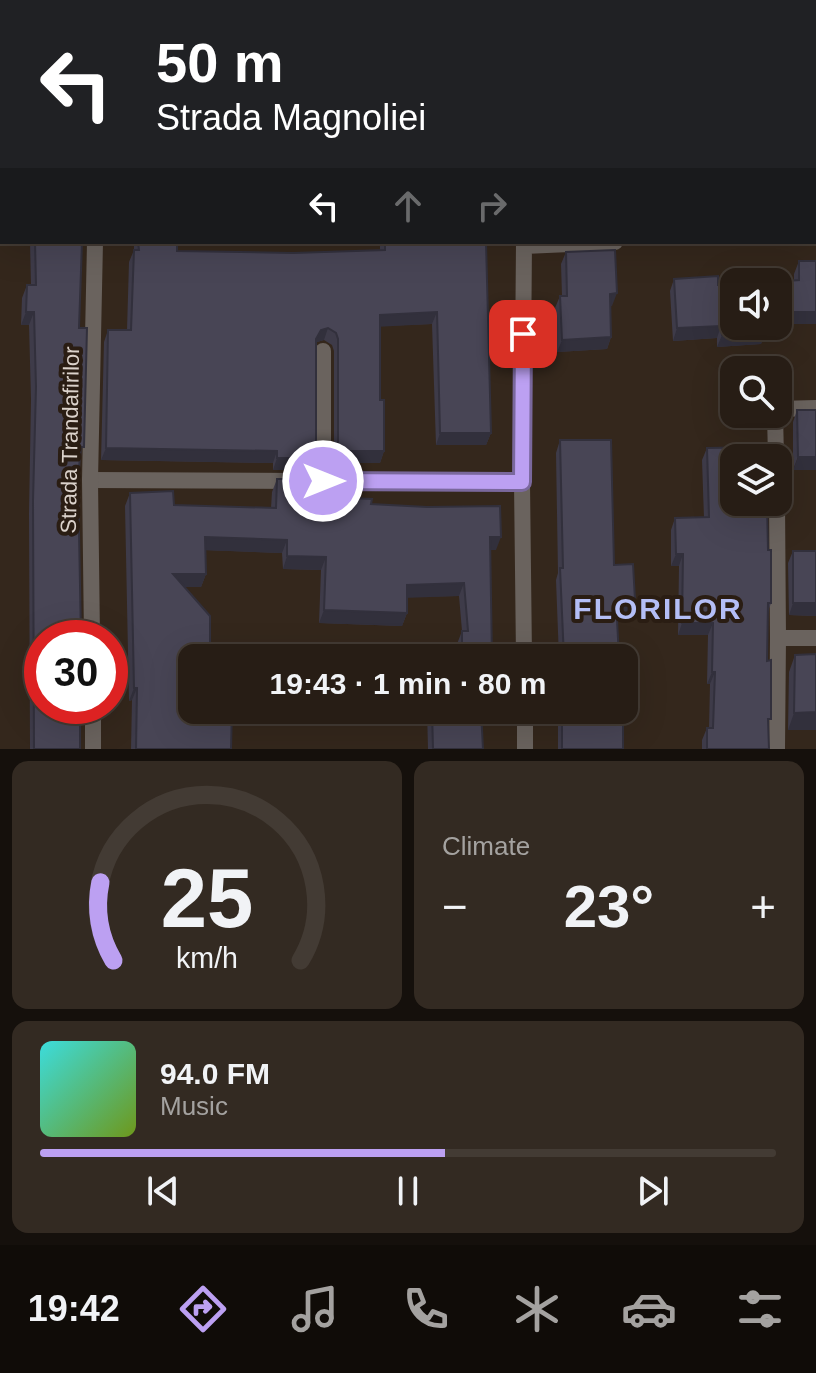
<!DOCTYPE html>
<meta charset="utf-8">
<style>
body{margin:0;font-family:Arial,sans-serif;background:#332a22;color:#f1f3f6;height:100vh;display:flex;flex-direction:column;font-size:30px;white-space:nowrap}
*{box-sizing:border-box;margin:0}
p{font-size:26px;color:#a4a2a0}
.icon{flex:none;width:44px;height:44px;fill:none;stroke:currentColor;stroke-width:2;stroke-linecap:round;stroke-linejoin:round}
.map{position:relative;height:749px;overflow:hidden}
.sheet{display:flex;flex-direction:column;gap:12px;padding:12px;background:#15100c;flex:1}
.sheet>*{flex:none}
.banner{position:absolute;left:0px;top:0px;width:816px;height:244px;box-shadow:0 8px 32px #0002,0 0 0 2px #433b34;background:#202124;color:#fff;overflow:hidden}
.buttons{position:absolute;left:720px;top:268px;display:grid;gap:16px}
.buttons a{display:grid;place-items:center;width:72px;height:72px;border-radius:16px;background:#271d15;box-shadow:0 8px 32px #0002,0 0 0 2px #433b34;font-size:40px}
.speed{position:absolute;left:24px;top:620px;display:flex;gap:16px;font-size:40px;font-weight:700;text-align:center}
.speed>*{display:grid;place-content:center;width:104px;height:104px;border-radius:50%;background:#271d15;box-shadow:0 8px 32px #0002,0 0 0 2px #433b34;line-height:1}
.speed .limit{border:12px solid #d22;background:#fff;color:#111}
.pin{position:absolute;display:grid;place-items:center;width:68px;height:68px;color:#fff;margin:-34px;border-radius:16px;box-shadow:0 4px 12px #0006}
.me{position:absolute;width:88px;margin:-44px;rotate:90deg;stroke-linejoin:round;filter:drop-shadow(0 0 6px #0008)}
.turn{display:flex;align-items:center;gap:28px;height:168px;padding:0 24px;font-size:36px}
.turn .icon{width:104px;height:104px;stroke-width:2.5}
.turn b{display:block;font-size:56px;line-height:68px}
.lanes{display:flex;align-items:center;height:76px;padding:0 24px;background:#0003;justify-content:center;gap:40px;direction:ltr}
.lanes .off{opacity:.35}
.big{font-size:60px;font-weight:700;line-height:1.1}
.sheet .card{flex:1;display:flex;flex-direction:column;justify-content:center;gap:12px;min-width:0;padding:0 28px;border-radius:16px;background:#332a22}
.sheet .dial{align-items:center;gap:0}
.dial svg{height:208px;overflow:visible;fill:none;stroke:#433b34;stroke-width:7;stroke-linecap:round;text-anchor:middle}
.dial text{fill:#f1f3f6;stroke:none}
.song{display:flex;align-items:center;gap:24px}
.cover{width:96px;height:96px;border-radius:12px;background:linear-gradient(135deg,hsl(180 70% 55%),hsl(80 70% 35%))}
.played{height:8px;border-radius:4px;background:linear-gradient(90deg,#bca0f2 55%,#433b34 55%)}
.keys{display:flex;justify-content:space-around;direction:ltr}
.heat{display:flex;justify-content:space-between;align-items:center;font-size:44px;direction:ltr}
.sheet .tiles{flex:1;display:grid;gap:12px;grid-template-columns:1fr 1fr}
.card:last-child{grid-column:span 2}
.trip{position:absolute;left:178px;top:644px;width:460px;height:80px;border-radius:16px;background:#271d15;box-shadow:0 8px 32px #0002,0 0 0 2px #433b34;font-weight:700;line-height:80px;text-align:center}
.tabs{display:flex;height:128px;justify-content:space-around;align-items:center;background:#100c08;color:#a4a2a0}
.tabs .icon{width:56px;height:56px}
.tabs .active{color:#bca0f2}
.tabs b{font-size:36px;color:#f1f3f6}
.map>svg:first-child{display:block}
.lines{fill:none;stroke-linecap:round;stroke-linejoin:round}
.minor{stroke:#6a635e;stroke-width:16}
.tertiary{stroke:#6a635e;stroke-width:16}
.wall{fill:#3e3b49}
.shaded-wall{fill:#32303c}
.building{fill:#484555;stroke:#32303c;stroke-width:2}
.route-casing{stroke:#7a689d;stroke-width:20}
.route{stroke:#bca0f2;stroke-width:14}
.labels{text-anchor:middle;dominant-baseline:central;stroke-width:8;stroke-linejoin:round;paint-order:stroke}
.street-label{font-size:22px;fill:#dbd2cb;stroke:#2a1d13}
.district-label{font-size:30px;font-weight:bold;letter-spacing:2px;fill:#b4bef6;stroke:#2a1d13}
</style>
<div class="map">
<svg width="816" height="749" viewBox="0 0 816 749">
<rect width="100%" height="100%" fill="#34271c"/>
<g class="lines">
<path class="minor" d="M 518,0 L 518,2
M 775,2 L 775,0
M 814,85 L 816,84
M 814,234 L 816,234
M 524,242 L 522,482 L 524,658
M 524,246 L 615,242
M 323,351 L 323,481
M 778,409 L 816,408
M 775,414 L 776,458
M 90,480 L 522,482
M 777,502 L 778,638
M 525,710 L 525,749
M 777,749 L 778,638 L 816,638"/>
<path class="tertiary" d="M 96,2 L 96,0
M 92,638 L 90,480 L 95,242
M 93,706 L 93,749"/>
</g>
<path class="wall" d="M 30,242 L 82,242 L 79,328 L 80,458 L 78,478 L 80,749 L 30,749 L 29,514 L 31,399 L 29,325 L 21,325 L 22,298 L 27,285 L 31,285 Z
M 134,242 L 177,242 L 177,251 L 293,253 L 380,250 L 380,242 L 486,242 L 491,433 L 486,445 L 436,445 L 432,324 L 380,326 L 380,400 L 384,451 L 380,463 L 334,463 L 334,351 L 332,345 L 324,340 L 317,342 L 316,458 L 312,470 L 273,470 L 273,463 L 101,460 L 104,342 L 108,330 L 127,330 L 129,262 L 134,250 Z
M 566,252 L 612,306 L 610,306 L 611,337 L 607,349 L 557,352 L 555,308 L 560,296 L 562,296 L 561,264 Z
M 799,261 L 816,324 L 778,324 L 778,282 L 794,281 L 794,274 Z
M 674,279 L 718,285 L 765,332 L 761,344 L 717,347 L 717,338 L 673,341 L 670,291 Z
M 797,410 L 816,410 L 793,470 L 793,422 Z
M 560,440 L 614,565 L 631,612 L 617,613 L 619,658 L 559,658 L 556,580 L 558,573 L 556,453 Z
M 707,448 L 768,550 L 771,603 L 768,612 L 767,661 L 769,749 L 702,749 L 702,740 L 707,728 L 709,728 L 710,684 L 707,684 L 708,635 L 678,635 L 679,566 L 671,566 L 671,530 L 675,518 L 704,518 L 702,460 Z
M 277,479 L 326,497 L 371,504 L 496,550 L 490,550 L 492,658 L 427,658 L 430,652 L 457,652 L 457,644 L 462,631 L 459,596 L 407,597 L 407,613 L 402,626 L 319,623 L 321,570 L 283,569 L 282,553 L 205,550 L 206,574 L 201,587 L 185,587 L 192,658 L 231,749 L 131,749 L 132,700 L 129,701 L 125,506 L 130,493 L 174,505 L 271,508 L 272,492 Z
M 793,551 L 816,551 L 816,616 L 789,615 L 788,563 Z
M 816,654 L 816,730 L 788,730 L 789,672 L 795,655 Z
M 427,710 L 490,710 L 486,722 L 482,722 L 483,749 L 428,749 Z
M 558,710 L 623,710 L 623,749 L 558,749 Z"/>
<path class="shaded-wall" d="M 627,0 L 733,0 L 733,2 L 619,2 Z
M 814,58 L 816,58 L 816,70 L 814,70 Z
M 814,191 L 816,191 L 816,203 L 814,203 Z
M 617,293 L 612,306 L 605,306 L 610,294 Z
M 26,312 L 34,312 L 29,325 L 21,325 Z
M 437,312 L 432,324 L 375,327 L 380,315 Z
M 778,312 L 816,312 L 816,324 L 778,324 Z
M 721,326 L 717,338 L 673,341 L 677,328 Z
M 328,328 L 324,340 L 317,342 L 316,339 L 321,330 Z
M 765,332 L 761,344 L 717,347 L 722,335 Z
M 611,337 L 607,349 L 557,352 L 562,340 Z
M 440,433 L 491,433 L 486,445 L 436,445 Z
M 106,448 L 277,451 L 273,463 L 101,460 Z
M 338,451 L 384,451 L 380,463 L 334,463 Z
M 798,457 L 816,457 L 816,470 L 793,470 Z
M 277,458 L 316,458 L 312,470 L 273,470 Z
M 205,537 L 287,540 L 282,553 L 200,550 Z
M 490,537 L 501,537 L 496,550 L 485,550 Z
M 676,554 L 683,554 L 679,566 L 671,566 Z
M 287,556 L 326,557 L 321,570 L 283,569 Z
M 173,574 L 206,574 L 201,587 L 169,587 Z
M 464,583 L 459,596 L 403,598 L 407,585 Z
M 635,600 L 631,612 L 612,613 L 616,601 Z
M 793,603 L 816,603 L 816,616 L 789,615 Z
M 324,610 L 407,613 L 402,626 L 319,623 Z
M 682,623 L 713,623 L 708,635 L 678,635 Z
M 712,672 L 715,672 L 710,684 L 707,684 Z
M 134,688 L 137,688 L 132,700 L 129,701 Z
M 481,710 L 490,710 L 486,722 L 476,722 Z
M 816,712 L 816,730 L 788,730 L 794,713 Z"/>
<path class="building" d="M 34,0 L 81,0 L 81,2 L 34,2 Z
M 557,0 L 629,0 L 629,2 L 557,2 Z
M 735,0 L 768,0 L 768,2 L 735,2 Z
M 787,0 L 816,0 L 816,58 L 814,58 L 814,2 L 787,2 Z
M 814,120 L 816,120 L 816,191 L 814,191 Z
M 35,242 L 82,242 L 79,328 L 87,328 L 84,447 L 81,447 L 78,478 L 81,638 L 42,638 L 42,706 L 80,706 L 80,749 L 34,749 L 33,501 L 36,387 L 34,312 L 26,312 L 27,285 L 36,285 Z
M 138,242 L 177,242 L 177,251 L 293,253 L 385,250 L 385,242 L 486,242 L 491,433 L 440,433 L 437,312 L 380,315 L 380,400 L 384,400 L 384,451 L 338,451 L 338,339 L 336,333 L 328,328 L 321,330 L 316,339 L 316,458 L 277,458 L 277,451 L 106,448 L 108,330 L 131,330 L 134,250 L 139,250 Z
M 615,250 L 617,293 L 610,294 L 611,337 L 562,340 L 560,296 L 567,296 L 566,252 Z
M 799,261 L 816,261 L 816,312 L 778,312 L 778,282 L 771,282 L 799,280 Z
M 718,276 L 718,285 L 734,284 L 734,326 L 765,326 L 765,332 L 722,335 L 721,326 L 677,328 L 674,279 Z
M 797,410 L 816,410 L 816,457 L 798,457 Z
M 560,440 L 611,440 L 614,565 L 633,564 L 635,600 L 616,601 L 619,657 L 564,658 L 560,568 L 563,568 Z
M 767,447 L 767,458 L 734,458 L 734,502 L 767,502 L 768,550 L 771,550 L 771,603 L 768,603 L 767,661 L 771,660 L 771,719 L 768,719 L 769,749 L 707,749 L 707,728 L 713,728 L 715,672 L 712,672 L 713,623 L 682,623 L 683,554 L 676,554 L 675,518 L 709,517 L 707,448 Z
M 277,479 L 327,479 L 326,497 L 372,499 L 371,504 L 427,507 L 500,506 L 501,537 L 490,537 L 492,658 L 430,658 L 430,652 L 462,651 L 462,631 L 468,631 L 464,583 L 407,585 L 407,613 L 324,610 L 326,557 L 287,556 L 287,540 L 205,537 L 206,574 L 173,574 L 210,616 L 210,658 L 192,658 L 192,710 L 232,710 L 231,749 L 136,749 L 137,688 L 134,688 L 130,493 L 173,491 L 174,505 L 276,508 Z
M 793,551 L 816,551 L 816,603 L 793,603 Z
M 816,654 L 816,712 L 794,713 L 795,655 Z
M 432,710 L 481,710 L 483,749 L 433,749 Z
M 562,710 L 623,710 L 623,749 L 562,749 Z"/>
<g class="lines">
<defs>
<path id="route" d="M 323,481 L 522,482 L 523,334"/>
</defs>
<use href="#route" class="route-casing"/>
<use href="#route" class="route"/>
</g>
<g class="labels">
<g class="street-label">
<text transform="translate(70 440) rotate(-89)">Strada Trandafirilor</text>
</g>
<g class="district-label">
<text x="658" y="608">FLORILOR</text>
</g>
</g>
</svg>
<div class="buttons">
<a><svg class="icon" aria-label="sound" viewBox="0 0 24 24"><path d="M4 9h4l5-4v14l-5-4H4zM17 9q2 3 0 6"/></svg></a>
<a><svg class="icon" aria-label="search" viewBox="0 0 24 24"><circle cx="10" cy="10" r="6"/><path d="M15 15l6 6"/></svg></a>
<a><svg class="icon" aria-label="layers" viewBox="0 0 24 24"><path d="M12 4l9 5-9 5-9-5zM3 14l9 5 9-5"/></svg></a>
</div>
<div class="speed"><div class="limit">30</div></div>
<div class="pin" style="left:523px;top:334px;background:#d93025"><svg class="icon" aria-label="arrive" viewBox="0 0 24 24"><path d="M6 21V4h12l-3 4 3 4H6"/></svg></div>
<svg class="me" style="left:323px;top:481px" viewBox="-20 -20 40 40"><circle r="17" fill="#bca0f2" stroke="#fff" stroke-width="3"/><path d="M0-11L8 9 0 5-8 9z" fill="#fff"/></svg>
<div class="trip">19:43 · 1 min · 80 m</div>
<div class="banner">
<div class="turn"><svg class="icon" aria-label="left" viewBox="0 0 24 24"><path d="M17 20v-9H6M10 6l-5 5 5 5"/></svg><div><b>50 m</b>Strada Magnoliei</div></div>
<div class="lanes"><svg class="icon" aria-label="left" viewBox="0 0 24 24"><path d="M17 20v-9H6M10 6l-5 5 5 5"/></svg><svg class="icon off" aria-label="ahead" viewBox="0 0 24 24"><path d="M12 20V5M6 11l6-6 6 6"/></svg><svg class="icon off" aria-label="right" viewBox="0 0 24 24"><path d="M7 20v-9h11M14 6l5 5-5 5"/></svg></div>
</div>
</div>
<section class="sheet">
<div class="tiles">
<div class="card dial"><svg viewBox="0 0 100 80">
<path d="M14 69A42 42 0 1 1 86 69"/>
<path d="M14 69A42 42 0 0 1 9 39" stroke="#bca0f2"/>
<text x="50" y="56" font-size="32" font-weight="700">25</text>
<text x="50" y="72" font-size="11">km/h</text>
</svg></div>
<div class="card"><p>Climate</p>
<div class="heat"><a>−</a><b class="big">23°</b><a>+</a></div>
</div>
<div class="card">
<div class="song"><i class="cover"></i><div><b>94.0 FM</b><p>Music</p></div></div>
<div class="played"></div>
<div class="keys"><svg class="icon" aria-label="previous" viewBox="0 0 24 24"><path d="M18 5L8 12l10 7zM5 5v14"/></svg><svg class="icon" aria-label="pause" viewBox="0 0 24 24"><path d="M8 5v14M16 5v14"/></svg><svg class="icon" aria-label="next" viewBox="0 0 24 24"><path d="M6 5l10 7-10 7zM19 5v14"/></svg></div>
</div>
</div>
</section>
<nav class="tabs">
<b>19:42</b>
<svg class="icon active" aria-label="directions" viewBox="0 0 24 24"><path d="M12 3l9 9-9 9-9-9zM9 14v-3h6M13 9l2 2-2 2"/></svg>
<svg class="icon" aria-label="music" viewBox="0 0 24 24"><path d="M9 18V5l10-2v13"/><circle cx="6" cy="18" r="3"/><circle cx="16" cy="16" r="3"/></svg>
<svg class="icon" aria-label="phone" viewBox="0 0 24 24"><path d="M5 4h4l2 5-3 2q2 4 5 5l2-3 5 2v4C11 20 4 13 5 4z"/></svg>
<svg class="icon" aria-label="climate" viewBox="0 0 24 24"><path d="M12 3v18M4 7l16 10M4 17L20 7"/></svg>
<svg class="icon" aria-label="car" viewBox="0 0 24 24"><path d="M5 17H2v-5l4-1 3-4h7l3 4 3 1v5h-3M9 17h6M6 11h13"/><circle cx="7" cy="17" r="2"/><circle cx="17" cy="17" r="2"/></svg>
<svg class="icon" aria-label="filters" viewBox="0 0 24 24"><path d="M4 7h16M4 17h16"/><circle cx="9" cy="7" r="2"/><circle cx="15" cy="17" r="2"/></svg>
</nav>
